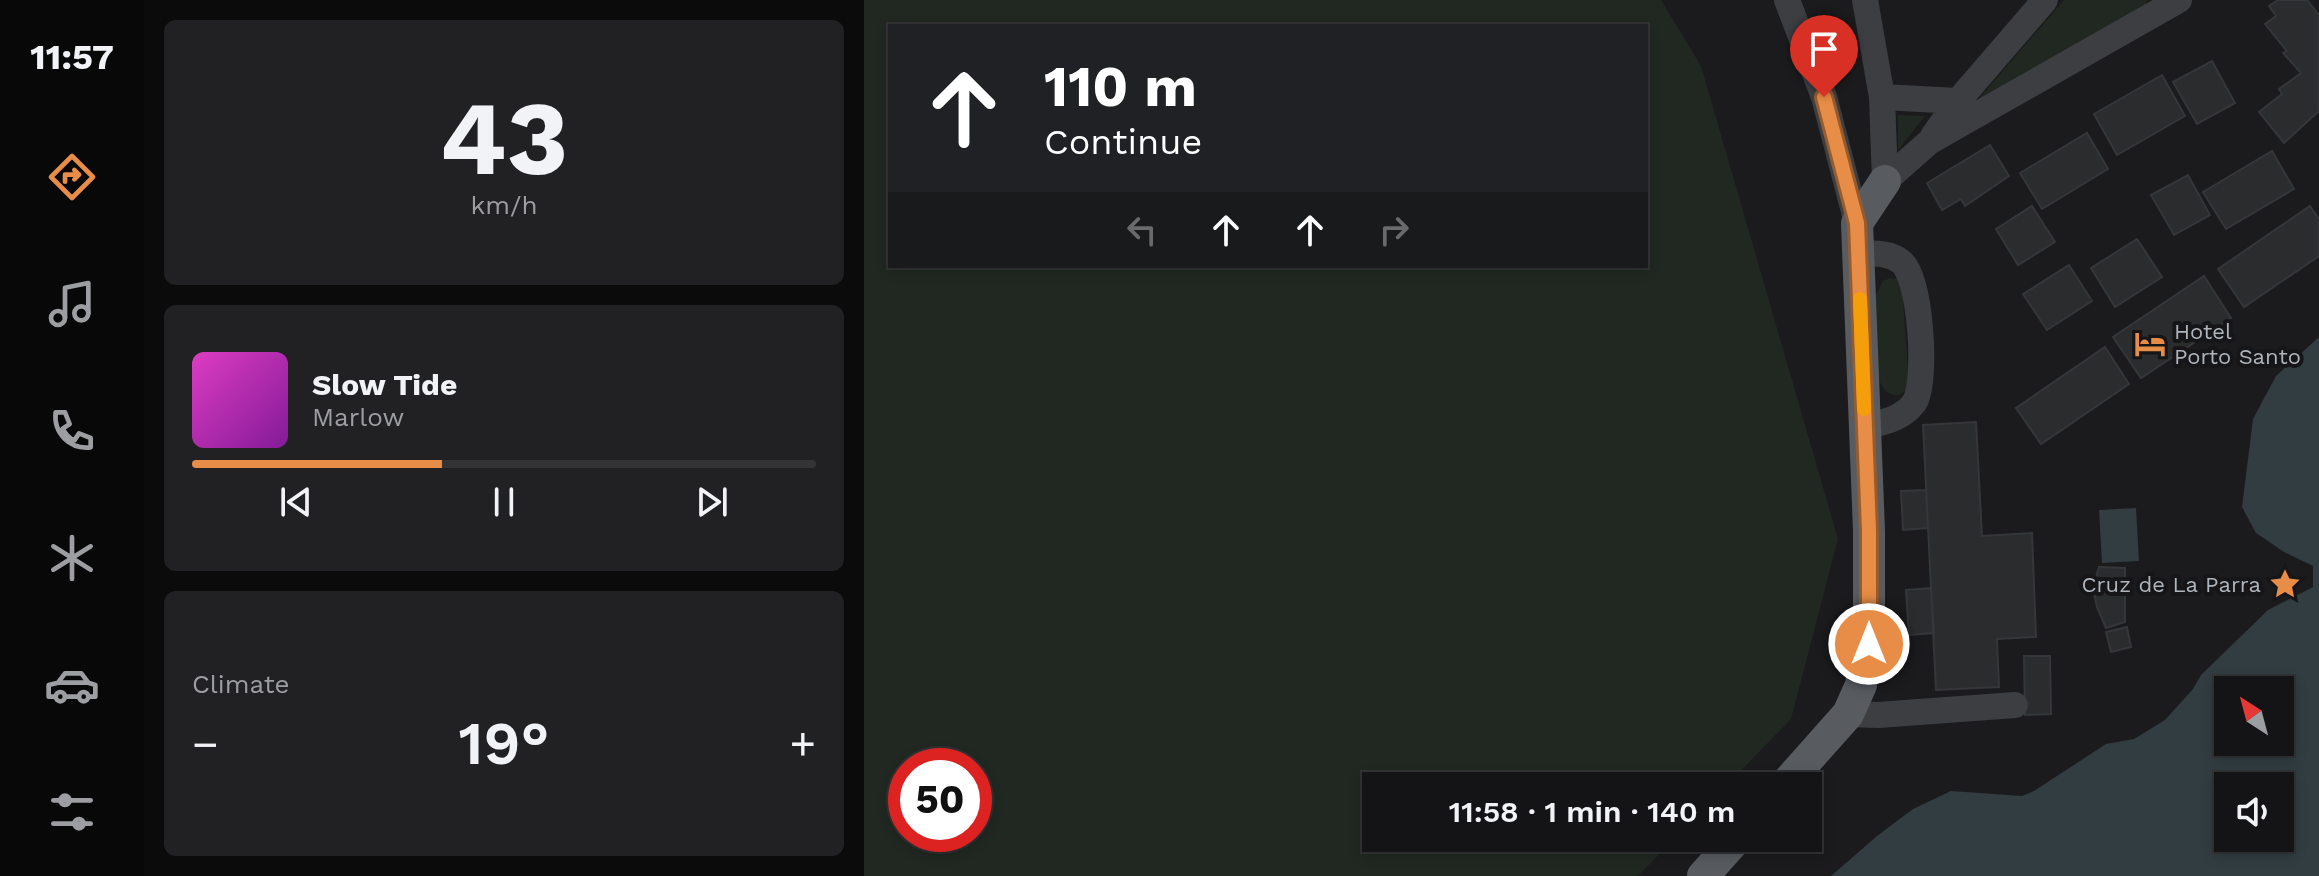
<!DOCTYPE html>
<meta charset="utf-8">
<style>
body{margin:0;font-family:"Work Sans",sans-serif;background:#212123;color:#f1f3f6;height:100vh;display:flex;flex-direction:column;font-size:30px;white-space:nowrap}
*{box-sizing:border-box;margin:0}
p{font-size:26px;color:#9d9ea1}
.icon{flex:none;width:44px;height:44px;fill:none;stroke:currentColor;stroke-width:2;stroke-linecap:round;stroke-linejoin:round}
.map{position:relative;flex:1;overflow:hidden}
.panel{display:flex;flex-direction:column;gap:20px;padding:20px;background:#0b0b0c;width:720px}
.panel>*{flex:none}
.guide{position:absolute;left:24px;top:24px;width:760px;height:244px;border-radius:0px;box-shadow:0 4px 12px #0003,0 0 0 2px #333335;background:#202124;color:#fff;overflow:hidden}
.needle{width:52px;rotate:324deg}
.buttons{position:absolute;left:1350px;top:676px;display:grid;gap:16px}
.buttons a{display:grid;place-items:center;width:80px;height:80px;border-radius:0px;background:#141416;box-shadow:0 4px 12px #0003,0 0 0 2px #333335;font-size:40px}
.speed{position:absolute;left:24px;top:748px;display:flex;gap:16px;font-size:40px;font-weight:700;text-align:center}
.speed>*{display:grid;place-content:center;width:104px;height:104px;border-radius:50%;background:#141416;box-shadow:0 4px 12px #0003,0 0 0 2px #333335;line-height:1}
.speed .limit{border:12px solid #d22;background:#fff;color:#111}
.pin{position:absolute;display:grid;place-items:center;width:68px;height:68px;color:#fff;margin:-82px -34px;border-radius:50% 50% 50% 0;rotate:-45deg;box-shadow:0 0 8px #0007}
.pin .icon{rotate:45deg}
.me{position:absolute;width:88px;margin:-44px;rotate:0deg;stroke-linejoin:round;filter:drop-shadow(0 0 6px #0008)}
.turn{display:flex;align-items:center;gap:28px;height:168px;padding:0 24px;font-size:36px}
.turn .icon{width:104px;height:104px;stroke-width:2.5}
.turn b{display:block;font-size:56px;line-height:68px}
.lanes{display:flex;align-items:center;height:76px;padding:0 24px;background:#0003;justify-content:center;gap:40px;direction:ltr}
.lanes .off{opacity:.35}
.big{font-size:60px;font-weight:600;line-height:1.1}
.panel .widget{flex:1;display:flex;flex-direction:column;justify-content:center;gap:12px;min-width:0;padding:0 28px;border-radius:12px;background:#212123}
.panel .dial{align-items:center;gap:0}
.dial b{font-size:104px;line-height:1}
.song{display:flex;align-items:center;gap:24px}
.cover{width:96px;height:96px;border-radius:12px;background:linear-gradient(135deg,hsl(310 70% 55%),hsl(290 70% 35%))}
.played{height:8px;border-radius:4px;background:linear-gradient(90deg,#e88d47 40%,#333335 40%)}
.keys{display:flex;justify-content:space-around;direction:ltr}
.heat{display:flex;justify-content:space-between;align-items:center;font-size:44px;direction:ltr}
.trip{position:absolute;left:498px;top:772px;width:460px;height:80px;border-radius:0px;background:#141416;box-shadow:0 4px 12px #0003,0 0 0 2px #333335;font-weight:600;line-height:80px;text-align:center}
main{display:flex;flex:1;min-height:0}
.tab-bar{display:flex;flex-direction:column;width:144px;justify-content:space-around;align-items:center;background:#080809;color:#9d9ea1}
.tab-bar .icon{width:56px;height:56px}
.tab-bar .current{color:#e88d47}
.tab-bar b{font-size:36px;color:#f1f3f6}
.map>svg:first-child{display:block}
.green{fill:#212821;fill-rule:evenodd}
.water{fill:#313d41;fill-rule:evenodd}
.building{fill:#2b2c2e;stroke:#353639;stroke-width:2}
.lines{fill:none;stroke-linecap:round;stroke-linejoin:round}
.minor{stroke:#3c3e42;stroke-width:26}
.major{stroke:#585c61;stroke-width:32}
.route-casing{stroke:#975c2e;stroke-width:20}
.route{stroke:#e88d47;stroke-width:14}
.slow{stroke:#f59e0b;stroke-width:14}
.labels{text-anchor:middle;dominant-baseline:central;stroke-width:8;stroke-linejoin:round;paint-order:stroke}
.poi-label{font-size:22px;fill:#aeb5bc;stroke:#161618;text-anchor:start}
</style>
<main>
<nav class="tab-bar">
<b>11:57</b>
<svg class="icon current" aria-label="directions" viewBox="0 0 24 24"><path d="M12 3l9 9-9 9-9-9zM9 14v-3h6M13 9l2 2-2 2"/></svg>
<svg class="icon" aria-label="music" viewBox="0 0 24 24"><path d="M9 18V5l10-2v13"/><circle cx="6" cy="18" r="3"/><circle cx="16" cy="16" r="3"/></svg>
<svg class="icon" aria-label="phone" viewBox="0 0 24 24"><path d="M5 4h4l2 5-3 2q2 4 5 5l2-3 5 2v4C11 20 4 13 5 4z"/></svg>
<svg class="icon" aria-label="climate" viewBox="0 0 24 24"><path d="M12 3v18M4 7l16 10M4 17L20 7"/></svg>
<svg class="icon" aria-label="car" viewBox="0 0 24 24"><path d="M5 17H2v-5l4-1 3-4h7l3 4 3 1v5h-3M9 17h6M6 11h13"/><circle cx="7" cy="17" r="2"/><circle cx="17" cy="17" r="2"/></svg>
<svg class="icon" aria-label="filters" viewBox="0 0 24 24"><path d="M4 7h16M4 17h16"/><circle cx="9" cy="7" r="2"/><circle cx="15" cy="17" r="2"/></svg>
</nav>
<section class="panel">
<div class="widget dial"><b>43</b><p>km/h</p></div>
<div class="widget">
<div class="song"><i class="cover"></i><div><b>Slow Tide</b><p>Marlow</p></div></div>
<div class="played"></div>
<div class="keys"><svg class="icon" aria-label="previous" viewBox="0 0 24 24"><path d="M18 5L8 12l10 7zM5 5v14"/></svg><svg class="icon" aria-label="pause" viewBox="0 0 24 24"><path d="M8 5v14M16 5v14"/></svg><svg class="icon" aria-label="next" viewBox="0 0 24 24"><path d="M6 5l10 7-10 7zM19 5v14"/></svg></div>
</div>
<div class="widget"><p>Climate</p>
<div class="heat"><a>−</a><b class="big">19°</b><a>+</a></div>
</div>
</section>
<div class="map">
<svg width="1455" height="876" viewBox="0 0 1455 876">
<rect width="100%" height="100%" fill="#1b1b1d"/>
<path class="green" d="M 0,0 L 797,0 L 837,66 L 974,539 L 927,719 L 862,786 L 512,786 L 512,838 L 811,838 L 774,876 L 0,876 ZM 26,26 L 782,26 L 782,266 L 26,266 ZM 110,766 L 110,834 L 42,834 L 42,766 Z
M 1200,0 L 1283,0 L 1281,7 L 1112,102 Z
M 1034,115 L 1061,116 L 1034,150 Z
M 1026,278 L 1034,279 L 1038,286 L 1045,386 C 1034,403 1020,394 1014,378 L 1010,298 L 1019,281 Z"/>
<path class="water" d="M 1455,337 L 1455,876 L 967,876 L 1013,836 L 1049,809 L 1087,791 L 1158,796 L 1170,791 L 1242,744 L 1270,739 L 1301,720 L 1329,689 L 1337,675 L 1404,610 L 1449,587 L 1449,566 L 1420,552 L 1392,533 L 1378,507 L 1389,419 L 1412,376 ZM 1364,690 L 1416,690 L 1416,742 L 1364,742 ZM 1364,786 L 1416,786 L 1416,838 L 1364,838 Z
M 1272,508 L 1275,561 L 1238,563 L 1235,510 Z"/>
<path class="building" d="M 1414,0 L 1443,0 L 1455,15 L 1455,111 L 1420,143 L 1395,112 L 1418,94 L 1415,89 L 1437,73 L 1419,53 L 1423,51 L 1401,24 L 1412,16 L 1405,6 Z
M 1348,61 L 1371,103 L 1333,124 L 1309,82 Z
M 1298,75 L 1321,116 L 1253,155 L 1230,114 Z
M 1223,133 L 1244,169 L 1178,209 L 1156,173 Z
M 1126,145 L 1145,176 L 1101,206 L 1097,199 L 1078,210 L 1063,183 Z
M 1408,151 L 1430,189 L 1362,229 L 1339,192 Z
M 1324,175 L 1346,215 L 1310,235 L 1287,195 Z
M 1168,206 L 1191,242 L 1154,265 L 1132,229 Z
M 1446,206 L 1455,219 L 1455,256 L 1380,307 L 1354,269 Z
M 1273,239 L 1298,277 L 1251,307 L 1227,268 Z
M 1205,265 L 1228,301 L 1183,330 L 1159,294 Z
M 1340,276 L 1367,318 L 1277,378 L 1249,337 Z
M 1241,347 L 1265,384 L 1177,444 L 1152,408 Z
M 1112,422 L 1118,536 L 1168,533 L 1172,637 L 1133,639 L 1135,687 L 1072,690 L 1059,425 Z
M 1062,490 L 1064,528 L 1039,530 L 1037,491 Z
M 1235,567 L 1261,568 L 1261,622 L 1242,628 L 1233,607 L 1229,588 Z
M 1067,588 L 1070,633 L 1045,635 L 1042,590 Z
M 1263,627 L 1267,647 L 1247,652 L 1242,632 Z
M 1160,656 L 1186,656 L 1187,714 L 1161,715 Z"/>
<g class="lines">
<path class="minor" d="M 923,0 L 960,97 L 993,223
M 1001,0 L 1018,97 L 1021,181
M 1018,97 L 1094,101
M 1069,136 L 1094,101 L 1181,0
M 1021,181 L 1065,142 L 1315,0
M 994,253 C 1008,254 1024,252 1036,261 C 1057,274 1064,383 1050,403 C 1038,419 1020,422 1001,427
M 984,714 L 1014,715 L 1151,705"/>
<path class="major" d="M 920,786 L 984,714 L 997,685 L 1005,644 L 1005,531 L 993,223 L 1021,181
M 839,876 L 873,838"/>
</g>
<g class="lines">
<defs>
<path id="route" d="M 960,97 L 993,223 L 1005,531 L 1005,644"/>
</defs>
<use href="#route" class="route-casing"/>
<use href="#route" class="route"/>
<path class="slow" d="M 996,299 L 1000,409"/>
</g>
<defs>
<symbol id="hotel-bare" viewBox="-9 -9 18 18"><path d="M-6-4.5h1.5V1H6V5H4.5V3h-9V5H-6ZM-4 0a1.8 1.8 0 1 1 3.6 0ZM.5 0V-2.5h3Q6-2.5 6 0Z" fill="#e88d47" stroke="#161618" stroke-width="2.5" paint-order="stroke"/></symbol>
<symbol id="sight-bare" viewBox="-9 -9 18 18"><path d="M0-6L1.8-2.2L6-1.7L2.9 1.2L3.7 5.4L0 3.3L-3.7 5.4L-2.9 1.2L-6-1.7L-1.8-2.2Z" fill="#e88d47" stroke="#161618" stroke-width="2.5" paint-order="stroke"/></symbol>
</defs>
<g fill-rule="evenodd">
<use href="#hotel-bare" x="1264" y="322" width="44" height="44"/>
<use href="#sight-bare" x="1399" y="562" width="44" height="44"/>
</g>
<g class="labels">
<g class="poi-label">
<text x="1310" y="331">Hotel<tspan x="1310" dy="25">Porto Santo</tspan></text>
<text x="1397" y="584" text-anchor="end">Cruz de La Parra</text>
</g>
</g>
</svg>
<div class="buttons">
<a><svg class="needle" viewBox="-14 -14 28 28"><path d="M0-13l5 13h-10z" fill="#e53935"/><path d="M0 13l5-13h-10z" fill="#9d9ea1"/></svg></a>
<a><svg class="icon" aria-label="sound" viewBox="0 0 24 24"><path d="M4 9h4l5-4v14l-5-4H4zM17 9q2 3 0 6"/></svg></a>
</div>
<div class="speed"><div class="limit">50</div></div>
<div class="pin" style="left:960px;top:97px;background:#d93025"><svg class="icon" aria-label="arrive" viewBox="0 0 24 24"><path d="M6 21V4h12l-3 4 3 4H6"/></svg></div>
<svg class="me" style="left:1005px;top:644px" viewBox="-20 -20 40 40"><circle r="17" fill="#e88d47" stroke="#fff" stroke-width="3"/><path d="M0-11L8 9 0 5-8 9z" fill="#fff"/></svg>
<div class="trip">11:58 · 1 min · 140 m</div>
<div class="guide">
<div class="turn"><svg class="icon" aria-label="ahead" viewBox="0 0 24 24"><path d="M12 20V5M6 11l6-6 6 6"/></svg><div><b>110 m</b>Continue</div></div>
<div class="lanes"><svg class="icon off" aria-label="left" viewBox="0 0 24 24"><path d="M17 20v-9H6M10 6l-5 5 5 5"/></svg><svg class="icon" aria-label="ahead" viewBox="0 0 24 24"><path d="M12 20V5M6 11l6-6 6 6"/></svg><svg class="icon" aria-label="ahead" viewBox="0 0 24 24"><path d="M12 20V5M6 11l6-6 6 6"/></svg><svg class="icon off" aria-label="right" viewBox="0 0 24 24"><path d="M7 20v-9h11M14 6l5 5-5 5"/></svg></div>
</div>
</div>
</main>
